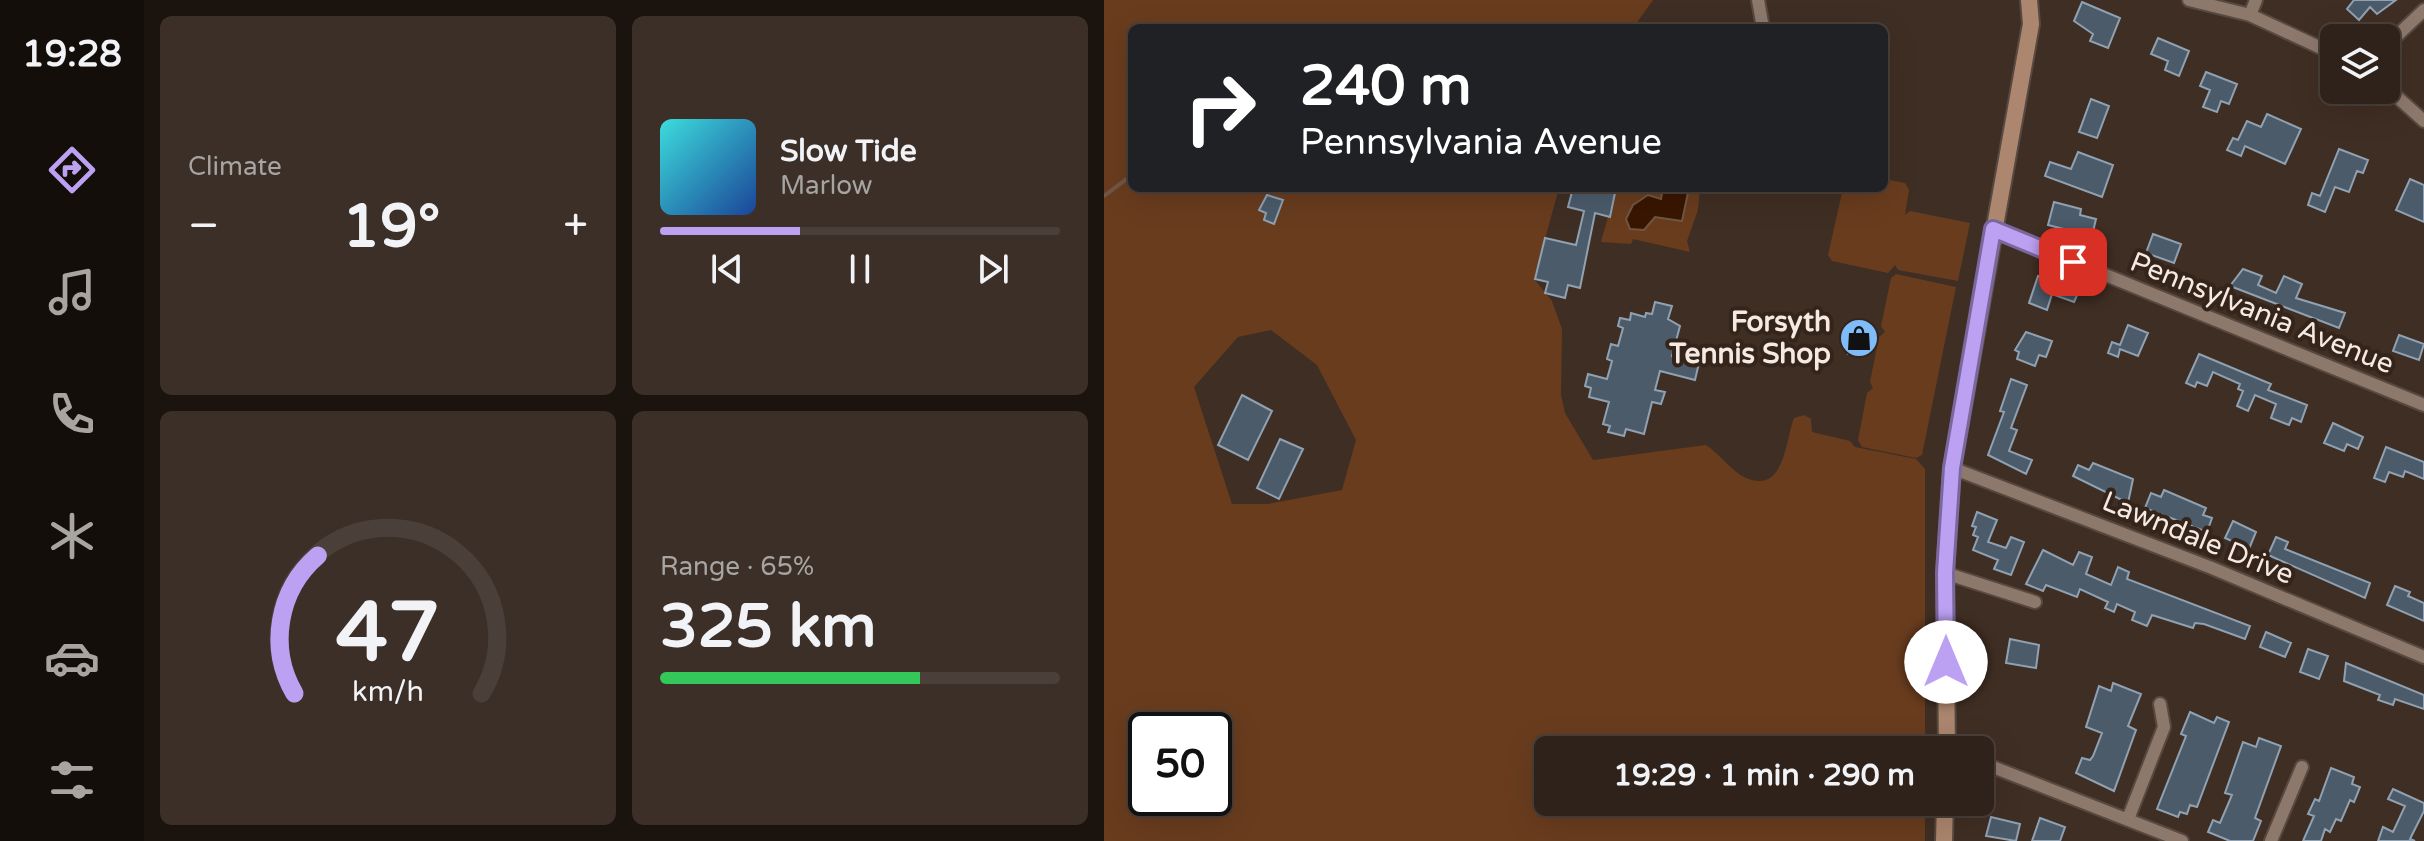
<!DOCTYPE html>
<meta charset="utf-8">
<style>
body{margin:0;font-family:"Varela Round",sans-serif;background:#3b2f27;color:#f1f3f6;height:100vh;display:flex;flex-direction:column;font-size:30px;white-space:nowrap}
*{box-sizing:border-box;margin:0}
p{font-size:26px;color:#a7a4a2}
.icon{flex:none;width:44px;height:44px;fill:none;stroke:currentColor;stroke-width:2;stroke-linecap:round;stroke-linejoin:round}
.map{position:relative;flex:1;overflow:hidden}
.panel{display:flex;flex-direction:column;gap:16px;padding:16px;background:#1a130e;width:960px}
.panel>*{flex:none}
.guide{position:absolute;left:24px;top:24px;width:760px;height:168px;border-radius:12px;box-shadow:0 8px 32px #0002,0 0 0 2px #4a3f39;background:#202124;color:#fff;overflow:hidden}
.fabs{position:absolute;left:1216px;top:24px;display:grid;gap:16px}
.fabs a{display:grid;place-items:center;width:80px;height:80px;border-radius:12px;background:#2f221a;box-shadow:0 8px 32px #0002,0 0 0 2px #4a3f39;font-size:40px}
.speed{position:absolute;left:24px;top:712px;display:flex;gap:16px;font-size:40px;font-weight:700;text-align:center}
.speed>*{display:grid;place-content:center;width:104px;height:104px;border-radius:50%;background:#2f221a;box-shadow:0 8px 32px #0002,0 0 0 2px #4a3f39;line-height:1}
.speed .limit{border:4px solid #111;border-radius:12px;background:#fff;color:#111}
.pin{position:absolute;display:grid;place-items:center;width:68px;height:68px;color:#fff;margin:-34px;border-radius:16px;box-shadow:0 4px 12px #0006}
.me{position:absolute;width:88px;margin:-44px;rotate:0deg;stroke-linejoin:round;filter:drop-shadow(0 0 6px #0008)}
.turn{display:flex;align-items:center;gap:28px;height:168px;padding:0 40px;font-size:36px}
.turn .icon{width:104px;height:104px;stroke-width:2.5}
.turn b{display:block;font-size:56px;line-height:68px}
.big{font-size:60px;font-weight:700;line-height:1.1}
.panel .widget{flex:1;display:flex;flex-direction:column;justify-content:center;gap:12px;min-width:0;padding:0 28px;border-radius:12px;background:#3b2f27}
.panel .dial{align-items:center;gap:0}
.dial svg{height:208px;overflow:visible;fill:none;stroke:#4a3f39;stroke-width:7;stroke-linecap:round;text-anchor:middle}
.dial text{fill:#f1f3f6;stroke:none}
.song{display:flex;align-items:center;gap:24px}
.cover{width:96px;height:96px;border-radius:12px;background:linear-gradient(135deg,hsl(180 70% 55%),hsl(220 70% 35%))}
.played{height:8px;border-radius:4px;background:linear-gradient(90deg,#bca0f2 35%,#4a3f39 35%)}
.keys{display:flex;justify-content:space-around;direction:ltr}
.heat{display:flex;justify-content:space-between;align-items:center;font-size:44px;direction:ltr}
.charge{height:12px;border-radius:6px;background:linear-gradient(90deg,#34c759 65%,#4a3f39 0)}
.panel .tiles{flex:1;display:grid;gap:16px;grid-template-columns:repeat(2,1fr)}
.trip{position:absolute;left:430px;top:736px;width:460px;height:80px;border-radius:12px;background:#2f221a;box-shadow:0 8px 32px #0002,0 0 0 2px #4a3f39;font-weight:700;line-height:80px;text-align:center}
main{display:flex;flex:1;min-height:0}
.menu{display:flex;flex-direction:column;width:144px;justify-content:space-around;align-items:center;background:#130e0a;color:#a7a4a2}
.menu .icon{width:56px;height:56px}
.menu .on{color:#bca0f2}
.menu b{font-size:36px;color:#f1f3f6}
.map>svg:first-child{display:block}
.green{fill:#693c1e;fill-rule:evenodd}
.water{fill:#391600;stroke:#715644;stroke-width:2}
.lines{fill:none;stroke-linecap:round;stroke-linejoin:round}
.stream{stroke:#715644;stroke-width:4}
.building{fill:#4b5b6a;stroke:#90a1b2;stroke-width:2}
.street-casing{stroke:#584940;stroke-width:16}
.secondary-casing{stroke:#584940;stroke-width:20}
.street{stroke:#8d786c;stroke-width:12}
.secondary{stroke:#ac866e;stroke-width:16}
.route-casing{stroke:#7a689d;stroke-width:20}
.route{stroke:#bca0f2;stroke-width:14}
.labels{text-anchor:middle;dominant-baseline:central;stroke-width:8;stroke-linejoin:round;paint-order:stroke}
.street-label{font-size:28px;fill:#f5eae3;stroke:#35241a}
.poi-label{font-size:28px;font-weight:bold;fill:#f5eae3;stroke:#35241a;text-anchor:end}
</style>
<main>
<nav class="menu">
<b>19:28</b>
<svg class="icon on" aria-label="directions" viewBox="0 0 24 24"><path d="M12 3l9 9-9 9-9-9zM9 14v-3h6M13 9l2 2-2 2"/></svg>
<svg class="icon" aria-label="music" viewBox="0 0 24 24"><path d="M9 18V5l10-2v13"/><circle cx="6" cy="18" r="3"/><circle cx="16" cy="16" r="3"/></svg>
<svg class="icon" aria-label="phone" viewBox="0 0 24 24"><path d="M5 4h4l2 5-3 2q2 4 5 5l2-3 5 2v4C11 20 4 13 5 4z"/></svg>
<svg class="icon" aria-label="climate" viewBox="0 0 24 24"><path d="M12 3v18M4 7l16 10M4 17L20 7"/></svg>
<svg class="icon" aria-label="car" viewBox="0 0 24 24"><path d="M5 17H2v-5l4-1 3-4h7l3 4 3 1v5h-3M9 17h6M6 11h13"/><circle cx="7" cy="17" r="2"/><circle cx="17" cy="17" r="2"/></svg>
<svg class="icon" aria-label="filters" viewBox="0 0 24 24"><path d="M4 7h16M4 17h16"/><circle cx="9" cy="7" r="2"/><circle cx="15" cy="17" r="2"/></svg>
</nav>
<section class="panel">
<div class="tiles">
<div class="widget"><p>Climate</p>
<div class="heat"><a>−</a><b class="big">19°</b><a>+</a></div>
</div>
<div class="widget">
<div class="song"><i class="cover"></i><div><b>Slow Tide</b><p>Marlow</p></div></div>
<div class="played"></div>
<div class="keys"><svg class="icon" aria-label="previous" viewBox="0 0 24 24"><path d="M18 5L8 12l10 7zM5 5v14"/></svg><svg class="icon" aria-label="pause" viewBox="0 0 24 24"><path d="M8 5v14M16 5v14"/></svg><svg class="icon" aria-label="next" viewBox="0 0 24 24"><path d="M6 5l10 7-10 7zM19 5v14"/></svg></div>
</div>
<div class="widget dial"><svg viewBox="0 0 100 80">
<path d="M14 69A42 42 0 1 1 86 69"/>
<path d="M14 69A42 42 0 0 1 23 16" stroke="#bca0f2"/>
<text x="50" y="56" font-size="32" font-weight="700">47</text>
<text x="50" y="72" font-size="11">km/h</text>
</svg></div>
<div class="widget"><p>Range · 65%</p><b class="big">325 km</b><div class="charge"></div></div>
</div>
</section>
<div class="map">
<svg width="1320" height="841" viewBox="0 0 1320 841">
<rect width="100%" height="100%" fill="#3f2e23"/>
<path class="green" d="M 0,0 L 549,0 L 529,28 L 28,28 L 28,188 L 455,188 L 430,279 L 448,301 L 458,329 L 457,395 L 461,413 L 489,460 L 602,445 C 615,453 628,472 642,478 C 681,494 681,441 690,418 L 700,415 L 707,419 L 708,432 L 746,441 L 751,447 L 812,459 L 821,469 L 821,750 L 444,750 L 444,802 L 821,802 L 821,841 L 0,841 ZM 167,330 L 213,365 L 252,440 L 238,490 L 164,504 L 128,504 L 90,387 L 134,337 ZM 42,730 L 110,730 L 110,798 L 42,798 Z
M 780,179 L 801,183 L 805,190 L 801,215 L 806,211 L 866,223 L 854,281 L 794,270 L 791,265 L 784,273 L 728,261 L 724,255 L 739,188 L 780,188 Z
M 512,188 L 596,188 L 594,210 L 583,241 L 586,252 L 529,239 L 527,244 L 497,242 Z
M 792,274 L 852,287 L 818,455 L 812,458 L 758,447 L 754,440 L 763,393 L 769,388 L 766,382 L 775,337 L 781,332 L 777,326 L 787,278 Z"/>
<path class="water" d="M 559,188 L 585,188 L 578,221 L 551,217 L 540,230 L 526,229 L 522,219 L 529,205 L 544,195 L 557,199 Z"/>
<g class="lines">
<path class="stream" d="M 0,196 L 28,175"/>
</g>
<path class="building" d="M 1250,0 L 1292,0 L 1273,14 L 1266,7 L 1255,20 L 1243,9 Z
M 978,2 L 1016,18 L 1004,48 L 986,41 L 989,34 L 970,21 Z
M 1054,38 L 1085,51 L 1075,76 L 1061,70 L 1064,61 L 1047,54 Z
M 1102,72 L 1133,84 L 1125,104 L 1117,101 L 1113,112 L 1099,107 L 1106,90 L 1096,86 Z
M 987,99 L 1005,106 L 993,138 L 975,132 Z
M 1163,114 L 1197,129 L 1181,164 L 1141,146 L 1137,156 L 1123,150 L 1129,138 L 1134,140 L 1143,121 L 1157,127 Z
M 1235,149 L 1264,160 L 1259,173 L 1253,171 L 1245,192 L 1231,187 L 1221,212 L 1204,205 L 1208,193 L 1216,196 Z
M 974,152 L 1009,165 L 998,197 L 941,176 L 946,162 L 967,169 Z
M 1306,179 L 1320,185 L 1320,222 L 1292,210 Z
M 469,188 L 512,188 L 506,217 L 491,213 L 476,288 L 464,285 L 461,298 L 441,293 L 444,282 L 431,279 L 441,238 L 472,245 L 480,211 L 464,207 Z
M 163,195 L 179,200 L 170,224 L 160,220 L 162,213 L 155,210 Z
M 950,202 L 977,209 L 976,215 L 992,219 L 988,236 L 944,225 Z
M 1049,234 L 1077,244 L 1070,263 L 1042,253 Z
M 1139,269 L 1158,276 L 1154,285 L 1172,293 L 1180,276 L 1198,284 L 1192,298 L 1241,313 L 1235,328 L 1126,286 Z
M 934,276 L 975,291 L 970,302 L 948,294 L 943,310 L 925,303 Z
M 551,302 L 568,306 L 564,319 L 576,326 L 568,356 L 595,363 L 591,380 L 556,371 L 551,390 L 561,392 L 557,404 L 548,402 L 540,434 L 522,429 L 520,436 L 504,432 L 506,426 L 499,424 L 505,402 L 485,397 L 487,388 L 481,386 L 484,374 L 503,379 L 508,361 L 503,359 L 507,344 L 514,346 L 519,328 L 514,326 L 516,318 L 526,320 L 527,313 L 541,317 L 542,313 L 548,314 Z
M 749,324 L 770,333 L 766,353 L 744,354 Z
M 1024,325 L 1044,333 L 1034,356 L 1016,349 L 1014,357 L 1004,353 L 1008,342 L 1016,345 Z
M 922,332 L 948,341 L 942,357 L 935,355 L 931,366 L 913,359 L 915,352 L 911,350 Z
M 1295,335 L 1320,344 L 1315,360 L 1289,351 Z
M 1095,354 L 1167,384 L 1164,390 L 1203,405 L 1197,422 L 1188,418 L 1185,425 L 1167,418 L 1172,404 L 1151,395 L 1144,411 L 1133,406 L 1139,391 L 1134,389 L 1136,384 L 1109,372 L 1103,386 L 1093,382 L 1091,387 L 1082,383 Z
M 907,379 L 923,385 L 907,428 L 913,430 L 905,451 L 928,460 L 922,474 L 884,455 L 900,412 L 896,411 Z
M 138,395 L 168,411 L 144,460 L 114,445 Z
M 1229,423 L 1259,437 L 1254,449 L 1243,444 L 1240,451 L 1220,443 Z
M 176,439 L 199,449 L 175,499 L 153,488 Z
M 1282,447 L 1320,462 L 1320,479 L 1301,471 L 1299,477 L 1285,472 L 1281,482 L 1270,478 Z
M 989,463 L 1029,479 L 1024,503 L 969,476 L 974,465 L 985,470 Z
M 1060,490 L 1102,508 L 1099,515 L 1108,518 L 1103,532 L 1041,508 L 1047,493 L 1057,497 Z
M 873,512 L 893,520 L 884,542 L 902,548 L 907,537 L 920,542 L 907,575 L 890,569 L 894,560 L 869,550 L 874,537 L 869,535 L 872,527 L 868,526 Z
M 1129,521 L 1152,532 L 1145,549 L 1121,538 Z
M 1172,537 L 1184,542 L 1181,549 L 1266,583 L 1261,598 L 1164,555 Z
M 939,550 L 969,565 L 975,552 L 988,557 L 982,574 L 1007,585 L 1014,567 L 1025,572 L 1023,579 L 1146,626 L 1141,639 L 1100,624 L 1091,623 L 1089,628 L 1048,615 L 1043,626 L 1028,620 L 1031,612 L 1013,604 L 1010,612 L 1001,608 L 1004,602 L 976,589 L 973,597 L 942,585 L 939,591 L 922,584 Z
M 1291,586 L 1306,592 L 1304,596 L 1320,603 L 1320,621 L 1283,605 Z
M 1162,632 L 1187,643 L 1181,657 L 1156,647 Z
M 906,639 L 935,645 L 932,668 L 902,663 Z
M 1204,649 L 1224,656 L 1215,679 L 1196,672 Z
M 1242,663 L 1320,695 L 1320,709 L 1291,699 L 1289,705 L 1274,700 L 1276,695 L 1240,681 Z
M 1009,683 L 1037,694 L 1024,726 L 1032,730 L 1010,791 L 972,773 L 978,758 L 986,760 L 989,756 L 998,733 L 982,727 L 995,686 L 1007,691 Z
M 1086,712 L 1110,723 L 1113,717 L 1125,722 L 1093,807 L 1086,805 L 1083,814 L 1076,812 L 1074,817 L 1053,809 L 1082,736 L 1077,734 Z
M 1155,738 L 1177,746 L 1151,818 L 1157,821 L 1149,841 L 1126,841 L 1104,832 L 1109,820 L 1116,823 L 1128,795 L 1121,793 L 1139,742 L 1152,747 Z
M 1227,768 L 1250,777 L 1248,784 L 1256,787 L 1250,802 L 1246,800 L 1237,821 L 1232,819 L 1226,832 L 1221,829 L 1217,841 L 1199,841 L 1210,816 L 1204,814 L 1211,799 L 1215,801 Z
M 1289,789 L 1320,803 L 1320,811 L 1306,839 L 1311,841 L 1274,841 L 1279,827 L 1289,832 L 1301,806 L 1284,799 Z
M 887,817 L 916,824 L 912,841 L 882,836 Z
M 936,818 L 961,827 L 956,841 L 928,841 Z"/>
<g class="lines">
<defs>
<path id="street" d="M 654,0 L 659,28
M 1085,0 L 1146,15 L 1230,54
M 1146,15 L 1152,0
M 1282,46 L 1320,10
M 1282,87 L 1320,121
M 889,229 L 1320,405
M 848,468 L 1108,568 L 1320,657
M 841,573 L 931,602
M 876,762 L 1078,841
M 1024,819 L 1060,727 L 1056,704
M 1167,841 L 1198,767"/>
<path id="secondary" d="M 843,750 L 841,573 L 848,468 L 927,24 L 925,0
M 840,841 L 841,802"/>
</defs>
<use href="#street" class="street-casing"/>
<use href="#secondary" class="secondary-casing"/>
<use href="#street" class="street"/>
<use href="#secondary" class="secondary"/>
</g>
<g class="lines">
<defs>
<path id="route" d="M 842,662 L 841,573 L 848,468 L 889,229 L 969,262"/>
</defs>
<use href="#route" class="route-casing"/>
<use href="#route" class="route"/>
</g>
<defs>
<symbol id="shop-disc" viewBox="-11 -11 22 22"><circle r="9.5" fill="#7ebdf9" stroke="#35241a"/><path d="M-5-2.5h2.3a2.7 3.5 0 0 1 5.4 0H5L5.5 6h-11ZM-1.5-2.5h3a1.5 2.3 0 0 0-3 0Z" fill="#111"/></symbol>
</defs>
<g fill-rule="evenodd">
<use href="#shop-disc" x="733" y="316" width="44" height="44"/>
</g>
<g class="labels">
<g class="street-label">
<text transform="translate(1158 313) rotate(22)">Pennsylvania Avenue</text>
<text transform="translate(1094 538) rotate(22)">Lawndale Drive</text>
</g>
<g class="poi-label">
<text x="727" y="322">Forsyth<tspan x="727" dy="32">Tennis Shop</tspan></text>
</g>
</g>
</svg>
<div class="fabs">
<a><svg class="icon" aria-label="layers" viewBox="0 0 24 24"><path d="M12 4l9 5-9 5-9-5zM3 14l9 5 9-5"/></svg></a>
</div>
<div class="speed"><div class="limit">50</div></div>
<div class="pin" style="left:969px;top:262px;background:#d93025"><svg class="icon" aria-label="arrive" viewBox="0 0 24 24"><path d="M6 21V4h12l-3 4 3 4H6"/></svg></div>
<svg class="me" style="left:842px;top:662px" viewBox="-20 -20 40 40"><circle r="19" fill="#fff"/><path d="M0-13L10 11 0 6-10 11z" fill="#bca0f2"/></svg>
<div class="trip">19:29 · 1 min · 290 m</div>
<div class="guide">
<div class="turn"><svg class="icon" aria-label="right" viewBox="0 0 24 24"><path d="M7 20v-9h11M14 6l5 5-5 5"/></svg><div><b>240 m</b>Pennsylvania Avenue</div></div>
</div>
</div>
</main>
